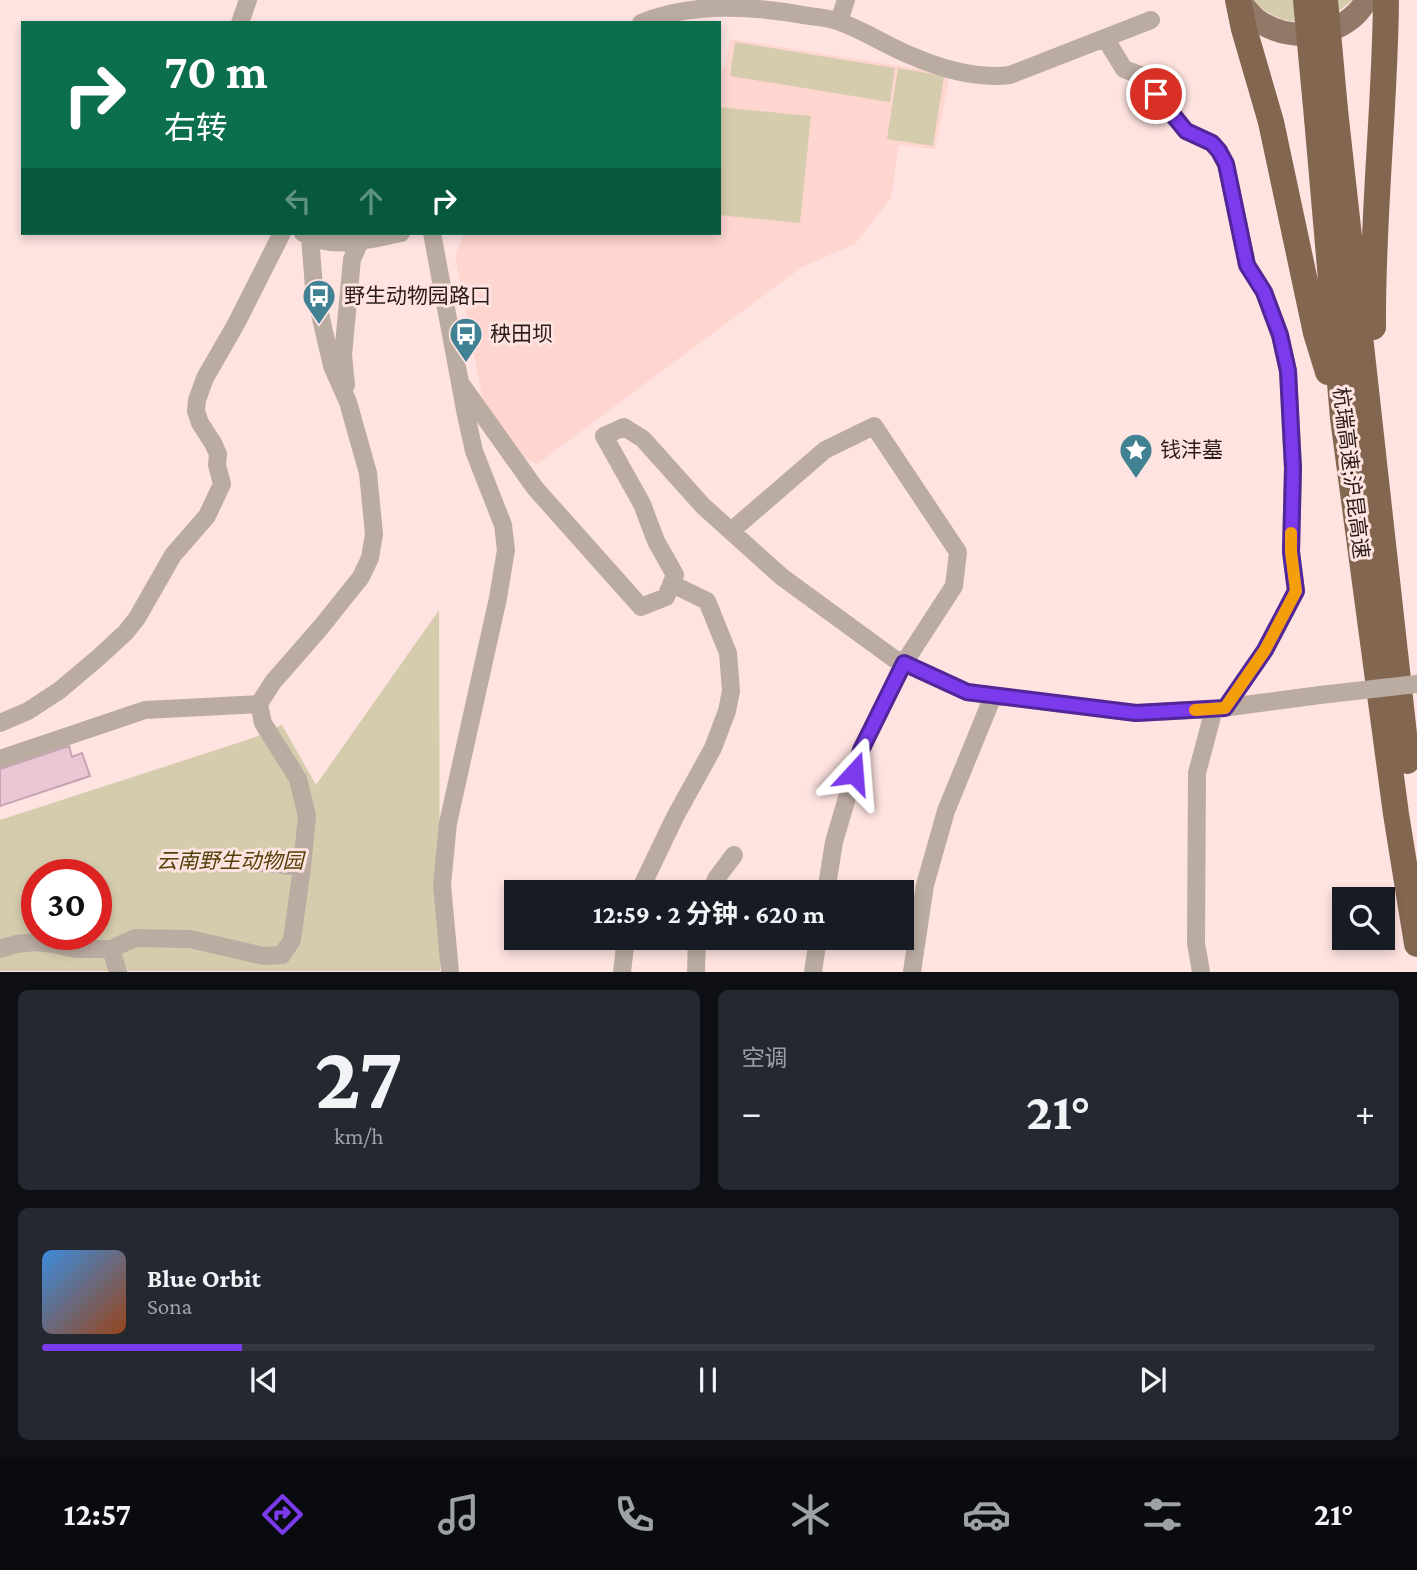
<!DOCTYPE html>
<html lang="zh">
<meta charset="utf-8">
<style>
body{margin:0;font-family:"Crimson Pro","Noto Sans SC",serif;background:#242831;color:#f1f3f6;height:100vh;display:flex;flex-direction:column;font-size:26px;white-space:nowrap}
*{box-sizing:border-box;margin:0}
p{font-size:23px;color:#9ea1a6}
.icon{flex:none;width:38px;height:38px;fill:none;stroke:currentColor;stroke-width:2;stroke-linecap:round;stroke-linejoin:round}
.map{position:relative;height:972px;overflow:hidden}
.side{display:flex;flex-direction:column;gap:18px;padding:18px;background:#0d0f14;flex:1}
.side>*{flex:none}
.top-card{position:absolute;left:21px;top:21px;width:700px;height:214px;border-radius:0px;box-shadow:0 4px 10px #0003;background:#0b6e4f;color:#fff;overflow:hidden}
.tools{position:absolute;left:1332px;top:887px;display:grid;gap:14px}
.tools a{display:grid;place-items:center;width:63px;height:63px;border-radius:0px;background:#171b24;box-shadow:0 4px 10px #0003;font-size:35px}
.speed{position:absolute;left:21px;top:859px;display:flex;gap:14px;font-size:35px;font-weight:700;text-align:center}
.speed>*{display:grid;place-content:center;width:91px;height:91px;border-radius:50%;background:#171b24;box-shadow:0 4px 10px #0003;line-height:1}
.speed .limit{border:10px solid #d22;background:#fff;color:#111}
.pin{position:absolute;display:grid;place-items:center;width:60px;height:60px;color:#fff;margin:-30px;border:4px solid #fff;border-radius:50%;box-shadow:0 2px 7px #0007}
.me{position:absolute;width:77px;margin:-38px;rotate:19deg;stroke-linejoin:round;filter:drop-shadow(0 0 5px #0008)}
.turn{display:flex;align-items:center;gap:24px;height:147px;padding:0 28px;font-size:32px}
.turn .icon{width:91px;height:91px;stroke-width:2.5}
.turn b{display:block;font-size:49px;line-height:60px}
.lanes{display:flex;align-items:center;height:66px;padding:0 28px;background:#0003;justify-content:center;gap:35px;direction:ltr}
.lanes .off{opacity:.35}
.big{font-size:52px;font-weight:700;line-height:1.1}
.side .tile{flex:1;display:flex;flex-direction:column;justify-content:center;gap:10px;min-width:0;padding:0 24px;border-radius:10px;background:#242831}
.side .dial{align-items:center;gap:0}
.dial b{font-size:91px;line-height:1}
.song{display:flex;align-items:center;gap:21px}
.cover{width:84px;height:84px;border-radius:10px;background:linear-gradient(135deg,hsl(210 70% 55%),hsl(20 70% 35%))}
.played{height:7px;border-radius:4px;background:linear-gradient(90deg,#7c3aed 15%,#363941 15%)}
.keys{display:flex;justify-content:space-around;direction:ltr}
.heat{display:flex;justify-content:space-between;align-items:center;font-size:38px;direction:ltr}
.side .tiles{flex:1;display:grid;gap:18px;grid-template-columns:1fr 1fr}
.tile:last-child{grid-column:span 2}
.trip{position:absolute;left:504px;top:880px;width:410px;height:70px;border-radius:0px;background:#171b24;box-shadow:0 4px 10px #0003;font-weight:700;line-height:70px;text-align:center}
.dock{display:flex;height:112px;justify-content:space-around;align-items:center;background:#090b0e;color:#9ea1a6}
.dock .icon{width:49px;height:49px}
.dock .on{color:#7c3aed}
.dock b{font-size:32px;color:#f1f3f6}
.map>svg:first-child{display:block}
.built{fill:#ffd5d0}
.green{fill:#d5cbad;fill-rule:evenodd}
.building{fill:#e9c7d5;stroke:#c8a2b2;stroke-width:2}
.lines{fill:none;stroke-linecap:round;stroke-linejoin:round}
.minor{stroke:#bbaca2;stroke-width:18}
.major{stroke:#927866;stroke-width:23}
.highway{stroke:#836650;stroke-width:26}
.minor-bridge{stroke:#bbaca2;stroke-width:18}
.highway-bridge{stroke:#836650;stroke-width:26}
.route-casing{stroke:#51269a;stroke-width:18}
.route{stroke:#7c3aed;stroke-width:12}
.slow{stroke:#f59e0b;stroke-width:12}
.labels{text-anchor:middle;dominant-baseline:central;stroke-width:6;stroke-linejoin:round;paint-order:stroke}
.poi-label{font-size:21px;fill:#2a1b19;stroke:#fee3e0;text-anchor:start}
.street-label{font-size:21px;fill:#2a1b19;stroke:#fee3e0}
.park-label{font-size:21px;font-style:italic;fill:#504109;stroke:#fee3e0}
</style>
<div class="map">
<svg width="1417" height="972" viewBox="0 0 1417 972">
<rect width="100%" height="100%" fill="#fee3e0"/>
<path class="built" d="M 730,39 L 950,74 L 935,149 L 899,145 L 891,198 L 855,244 L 802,267 L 537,464 L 512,452 L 485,411 L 455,256 L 464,233 L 719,233 L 719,67 L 725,67 Z"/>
<path class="green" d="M 1252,0 L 1352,0 C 1322,29 1282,30 1252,0 Z
M 735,42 L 895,68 L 890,102 L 730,76 Z
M 898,68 L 944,76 L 933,146 L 887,139 Z
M 719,107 L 811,116 L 800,223 L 719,215 Z
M 439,610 L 440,971 L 0,971 L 0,820 L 253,738 L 282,725 L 316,785 ZM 37,875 L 96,875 L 96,934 L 37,934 Z"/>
<path class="building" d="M 69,746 L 72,757 L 82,753 L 90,776 L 0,806 L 0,769 Z"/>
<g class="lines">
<path class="minor" d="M 839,21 L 846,0
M 240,23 L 248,0
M 641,23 C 691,2 756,6 809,16 C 819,17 830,18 840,22 C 865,31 887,46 912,56 C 942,69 977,79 1010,75 L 1151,20
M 1105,38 L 1124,69 L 1140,75 L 1186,131 L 1212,143 L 1219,151 L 1226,164 L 1247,265 L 1264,292 L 1280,335 L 1288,371 L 1293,469 L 1291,552 L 1296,591 L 1265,650 L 1225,708
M 303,233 C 331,251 371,239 401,233
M 432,233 L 466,415 L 474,451 L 503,525 L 506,550 L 498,598 L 448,823 L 442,885 L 450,972
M 461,384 L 535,488 L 641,607 L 666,597 L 675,575 L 656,541 L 642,504 L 604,436 L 624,427 L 643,439 L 703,506 L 782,577 L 893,658 L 967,692 L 1136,713 L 1214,709 L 1320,695
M 346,385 L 343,355 L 352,259 L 361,240
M 731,531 L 825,450 L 874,426 L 958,552 L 954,586 L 904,663 L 861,750 L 834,842 L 826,892
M 0,723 L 28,711 L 60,690 L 99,657 L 126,632 L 137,618 L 173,555 L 207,516 L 222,484 L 217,465 L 218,454 L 213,443 L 200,423 L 196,411 L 197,400 L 205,378 L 236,324 L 282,233
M 0,759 L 145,710 L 259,704
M 245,861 L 302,867
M 639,892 L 675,817 L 713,748 L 727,711 L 731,691 L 728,653 L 707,601 L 672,584
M 712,892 L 716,879 L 734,855
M 0,949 L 16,944 L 35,942 L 54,944 L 76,949 L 111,949 L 135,938 L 190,939 L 264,956 L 282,955 L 292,940 L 302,867 L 307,816 L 298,779 L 263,723 L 259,704 L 273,682 L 321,627 L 361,577 L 370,558 L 374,534 L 368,473 L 348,402 L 332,366 L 314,288 L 310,237
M 111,949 L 118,972
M 622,972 L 626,938
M 696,972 L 697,938
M 813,972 L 818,938
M 912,972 L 925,885 L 946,811 L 993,696
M 1201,972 L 1196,943 L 1197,773 L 1214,709"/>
<path class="major" d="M 1238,0 C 1244,6 1250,15 1257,20 C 1286,41 1331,39 1357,13 C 1361,9 1364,4 1367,0"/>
<path class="highway" d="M 1238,0 L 1244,29 L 1271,122 L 1316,333 L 1328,372
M 1335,110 L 1407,761
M 1317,118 L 1343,418 L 1396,814 L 1417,944
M 1373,327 C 1372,218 1385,109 1386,0"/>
<path class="minor-bridge" d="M 1320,695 L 1417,684"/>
<path class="highway-bridge" d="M 1306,0 L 1317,118
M 1325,0 L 1335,110"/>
</g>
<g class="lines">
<defs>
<path id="route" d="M 854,773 L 861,750 L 904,663 L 967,692 L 1136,713 L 1225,708 L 1265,650 L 1296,591 L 1291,552 L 1293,468 L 1288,371 L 1280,335 L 1264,292 L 1247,265 L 1226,164 L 1219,151 L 1212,143 L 1186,131 L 1156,94"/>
</defs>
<use href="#route" class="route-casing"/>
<use href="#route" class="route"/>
<path class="slow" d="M 1195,710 L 1225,708 L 1265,650 L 1296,591 L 1291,552 L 1291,533"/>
</g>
<defs>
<symbol id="bus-pin" viewBox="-11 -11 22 30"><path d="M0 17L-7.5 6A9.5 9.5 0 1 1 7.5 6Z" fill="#408193" stroke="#fee3e0"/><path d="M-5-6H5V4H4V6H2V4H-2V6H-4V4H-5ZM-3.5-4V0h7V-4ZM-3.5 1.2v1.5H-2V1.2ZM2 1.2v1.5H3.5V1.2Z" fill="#fff"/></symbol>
<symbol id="sight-pin" viewBox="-11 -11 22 30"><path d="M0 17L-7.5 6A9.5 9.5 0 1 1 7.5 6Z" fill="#408193" stroke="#fee3e0"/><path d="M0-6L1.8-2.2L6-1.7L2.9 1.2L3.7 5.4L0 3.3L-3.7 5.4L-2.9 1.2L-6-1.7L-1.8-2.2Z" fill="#fff"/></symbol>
</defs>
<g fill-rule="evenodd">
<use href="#bus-pin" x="300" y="277" width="38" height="52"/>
<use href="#bus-pin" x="447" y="315" width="38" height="52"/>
<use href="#sight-pin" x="1117" y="431" width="38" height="52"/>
</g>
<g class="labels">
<g class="poi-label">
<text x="344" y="296">野生动物园路口</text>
<text x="490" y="334">秧田坝</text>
<text x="1160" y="450">钱沣墓</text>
</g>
<g class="street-label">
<text transform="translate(1351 473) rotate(83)">杭瑞高速;沪昆高速</text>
</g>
<g class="park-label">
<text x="230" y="861">云南野生动物园</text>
</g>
</g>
</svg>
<div class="tools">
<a><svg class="icon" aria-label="search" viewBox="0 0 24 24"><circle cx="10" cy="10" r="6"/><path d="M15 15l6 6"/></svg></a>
</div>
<div class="speed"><div class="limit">30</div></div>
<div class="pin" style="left:1156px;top:94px;background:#d93025"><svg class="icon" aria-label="arrive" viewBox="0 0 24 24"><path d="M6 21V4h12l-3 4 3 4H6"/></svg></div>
<svg class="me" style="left:854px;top:773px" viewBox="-20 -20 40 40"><path d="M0-17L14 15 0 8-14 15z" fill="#7c3aed" stroke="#fff" stroke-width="4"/></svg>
<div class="trip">12:59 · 2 分钟 · 620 m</div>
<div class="top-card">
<div class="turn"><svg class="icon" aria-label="right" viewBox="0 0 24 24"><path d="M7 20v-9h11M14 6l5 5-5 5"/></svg><div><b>70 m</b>右转</div></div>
<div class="lanes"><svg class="icon off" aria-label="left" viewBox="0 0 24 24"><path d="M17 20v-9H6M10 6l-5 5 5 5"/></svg><svg class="icon off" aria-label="ahead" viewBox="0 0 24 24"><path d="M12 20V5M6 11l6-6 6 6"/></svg><svg class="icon" aria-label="right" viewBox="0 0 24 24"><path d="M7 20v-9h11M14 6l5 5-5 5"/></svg></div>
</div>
</div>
<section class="side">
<div class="tiles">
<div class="tile dial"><b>27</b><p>km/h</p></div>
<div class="tile"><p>空调</p>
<div class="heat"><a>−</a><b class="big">21°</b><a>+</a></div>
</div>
<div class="tile">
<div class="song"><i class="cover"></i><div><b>Blue Orbit</b><p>Sona</p></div></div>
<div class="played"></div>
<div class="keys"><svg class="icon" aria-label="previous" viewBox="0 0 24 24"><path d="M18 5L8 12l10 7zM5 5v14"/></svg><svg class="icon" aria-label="pause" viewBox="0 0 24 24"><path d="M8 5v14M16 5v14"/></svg><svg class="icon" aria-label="next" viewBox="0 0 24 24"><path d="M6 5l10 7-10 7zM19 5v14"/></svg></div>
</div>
</div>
</section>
<nav class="dock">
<b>12:57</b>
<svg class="icon on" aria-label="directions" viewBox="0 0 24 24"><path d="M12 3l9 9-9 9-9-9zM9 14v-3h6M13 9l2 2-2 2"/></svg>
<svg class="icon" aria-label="music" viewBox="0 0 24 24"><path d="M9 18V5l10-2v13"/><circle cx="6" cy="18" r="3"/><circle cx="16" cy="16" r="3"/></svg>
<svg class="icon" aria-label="phone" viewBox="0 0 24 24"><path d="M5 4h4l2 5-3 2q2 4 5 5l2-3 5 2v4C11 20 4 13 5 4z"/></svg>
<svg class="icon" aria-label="climate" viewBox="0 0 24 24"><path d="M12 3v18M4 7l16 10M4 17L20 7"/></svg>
<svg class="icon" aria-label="car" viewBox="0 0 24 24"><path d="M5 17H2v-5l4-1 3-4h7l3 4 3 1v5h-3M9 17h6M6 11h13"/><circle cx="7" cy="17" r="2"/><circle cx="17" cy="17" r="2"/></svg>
<svg class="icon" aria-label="filters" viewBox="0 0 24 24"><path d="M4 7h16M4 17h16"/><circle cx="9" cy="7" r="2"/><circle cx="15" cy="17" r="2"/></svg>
<b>21°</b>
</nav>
